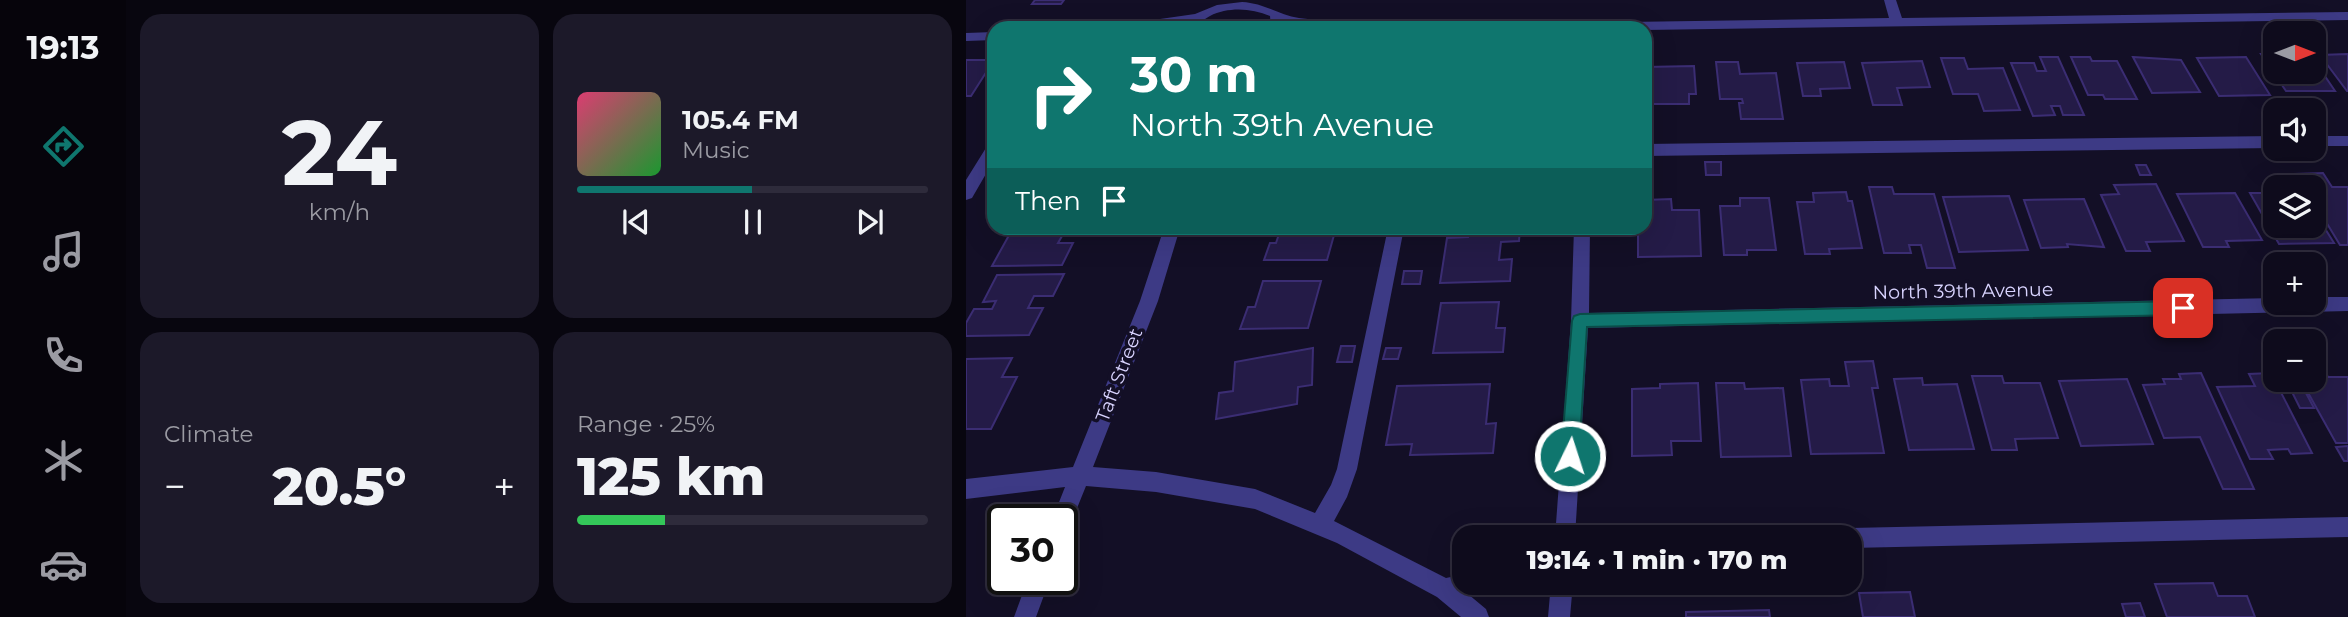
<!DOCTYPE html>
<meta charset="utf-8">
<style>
body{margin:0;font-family:Montserrat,sans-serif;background:#1c1929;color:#f1f3f6;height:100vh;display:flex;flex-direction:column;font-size:26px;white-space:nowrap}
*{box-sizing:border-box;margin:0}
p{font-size:23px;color:#9b9ba3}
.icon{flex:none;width:38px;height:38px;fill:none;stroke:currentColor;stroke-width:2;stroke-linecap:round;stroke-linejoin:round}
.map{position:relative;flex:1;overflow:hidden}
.details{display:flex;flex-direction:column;gap:14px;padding:14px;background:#08060f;width:840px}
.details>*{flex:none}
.top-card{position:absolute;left:21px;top:21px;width:665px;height:214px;border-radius:21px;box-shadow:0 7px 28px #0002,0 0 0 2px #2e2b3b;background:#0f766e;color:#fff;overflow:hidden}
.needle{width:46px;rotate:90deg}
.fabs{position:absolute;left:1297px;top:21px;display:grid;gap:14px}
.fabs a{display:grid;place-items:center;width:63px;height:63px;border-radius:14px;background:#0e0b1c;box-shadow:0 7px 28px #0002,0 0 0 2px #2e2b3b;font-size:35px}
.speed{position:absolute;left:21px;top:504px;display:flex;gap:14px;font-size:35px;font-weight:700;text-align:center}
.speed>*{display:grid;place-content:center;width:91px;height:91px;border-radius:50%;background:#0e0b1c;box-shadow:0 7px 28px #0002,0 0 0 2px #2e2b3b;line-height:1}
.speed .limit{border:4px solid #111;border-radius:10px;background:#fff;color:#111}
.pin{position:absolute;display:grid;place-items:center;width:60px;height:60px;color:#fff;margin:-30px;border-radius:14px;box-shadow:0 4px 10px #0006}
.me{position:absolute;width:77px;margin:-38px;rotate:4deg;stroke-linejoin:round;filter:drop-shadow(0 0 5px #0008)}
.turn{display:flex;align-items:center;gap:24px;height:147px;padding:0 28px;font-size:32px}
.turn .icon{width:91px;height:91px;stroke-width:2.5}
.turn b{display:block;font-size:49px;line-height:60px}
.then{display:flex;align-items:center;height:66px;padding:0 28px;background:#0003;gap:14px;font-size:26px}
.big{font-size:52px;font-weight:800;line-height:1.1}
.details .tile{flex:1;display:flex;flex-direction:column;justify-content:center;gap:10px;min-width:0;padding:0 24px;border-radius:21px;background:#1c1929}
.details .dial{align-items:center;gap:0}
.dial b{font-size:91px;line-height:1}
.song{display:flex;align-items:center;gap:21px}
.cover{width:84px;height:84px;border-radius:10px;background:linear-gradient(135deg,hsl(340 70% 55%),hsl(130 70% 35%))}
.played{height:7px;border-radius:4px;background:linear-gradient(90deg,#0f766e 50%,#2e2b3b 50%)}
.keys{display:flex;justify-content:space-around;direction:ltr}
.heat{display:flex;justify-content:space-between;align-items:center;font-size:38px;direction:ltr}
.charge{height:10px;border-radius:5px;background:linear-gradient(90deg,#34c759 25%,#2e2b3b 0)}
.details .tiles{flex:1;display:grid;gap:14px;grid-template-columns:repeat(2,1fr)}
.trip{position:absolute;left:486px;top:525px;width:410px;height:70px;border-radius:21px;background:#0e0b1c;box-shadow:0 7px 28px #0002,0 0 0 2px #2e2b3b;font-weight:800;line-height:70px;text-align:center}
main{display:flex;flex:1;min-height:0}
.tabs{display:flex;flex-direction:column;width:126px;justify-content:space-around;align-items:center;background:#06040b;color:#9b9ba3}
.tabs .icon{width:49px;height:49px}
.tabs .active{color:#0f766e}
.tabs b{font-size:32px;color:#f1f3f6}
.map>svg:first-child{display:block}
.building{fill:#241b47;stroke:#3b2d73;stroke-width:2}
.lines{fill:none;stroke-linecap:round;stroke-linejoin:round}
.minor{fill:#3d3a85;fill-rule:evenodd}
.route{fill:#0f766e;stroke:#0a4d48;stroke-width:2}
.labels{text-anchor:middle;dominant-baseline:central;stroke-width:7;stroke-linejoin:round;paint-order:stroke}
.street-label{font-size:19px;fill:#d9d4ff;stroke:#130f26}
</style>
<main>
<nav class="tabs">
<b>19:13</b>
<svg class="icon active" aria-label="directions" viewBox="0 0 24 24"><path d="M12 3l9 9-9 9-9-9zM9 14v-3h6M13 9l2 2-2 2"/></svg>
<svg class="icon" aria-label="music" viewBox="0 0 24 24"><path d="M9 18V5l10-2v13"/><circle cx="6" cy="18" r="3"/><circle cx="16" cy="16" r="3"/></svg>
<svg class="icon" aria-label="phone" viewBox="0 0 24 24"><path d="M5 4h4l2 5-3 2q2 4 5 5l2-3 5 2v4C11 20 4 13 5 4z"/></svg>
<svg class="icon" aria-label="climate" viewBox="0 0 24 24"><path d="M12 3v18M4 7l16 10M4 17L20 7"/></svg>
<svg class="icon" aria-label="car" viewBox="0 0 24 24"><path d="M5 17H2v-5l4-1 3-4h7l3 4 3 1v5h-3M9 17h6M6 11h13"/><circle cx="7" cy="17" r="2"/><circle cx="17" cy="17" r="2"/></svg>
</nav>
<section class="details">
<div class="tiles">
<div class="tile dial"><b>24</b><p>km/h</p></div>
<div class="tile">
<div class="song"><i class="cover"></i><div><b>105.4 FM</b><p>Music</p></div></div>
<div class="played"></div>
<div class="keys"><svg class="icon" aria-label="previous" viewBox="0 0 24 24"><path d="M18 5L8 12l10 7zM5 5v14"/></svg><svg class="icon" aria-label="pause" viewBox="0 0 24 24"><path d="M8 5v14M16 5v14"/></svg><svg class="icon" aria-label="next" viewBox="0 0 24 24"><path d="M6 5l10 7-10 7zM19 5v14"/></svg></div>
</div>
<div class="tile"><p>Climate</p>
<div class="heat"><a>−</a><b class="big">20.5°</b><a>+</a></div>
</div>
<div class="tile"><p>Range · 25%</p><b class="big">125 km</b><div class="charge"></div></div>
</div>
</section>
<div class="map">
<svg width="1382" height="617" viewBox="0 0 1382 617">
<rect width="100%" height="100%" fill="#130f26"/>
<path class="building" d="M 69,0 L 98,0 L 95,4 L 66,4 Z
M 1295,54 L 1309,54 L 1309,72 L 1348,72 L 1348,60 L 1369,91 L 1320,91 Z
M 1382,54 L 1382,91 L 1381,91 L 1354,55 Z
M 1074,57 L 1092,57 L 1118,115 L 1097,115 L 1094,106 L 1085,106 L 1089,115 L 1067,116 L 1045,63 L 1068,63 L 1071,71 L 1080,71 Z
M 1105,57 L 1124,57 L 1126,61 L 1151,61 L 1171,99 L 1139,99 L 1137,95 L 1122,95 Z
M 1167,57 L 1215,60 L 1234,92 L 1186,93 Z
M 1280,57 L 1304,95 L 1253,96 L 1231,58 Z
M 975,58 L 998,58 L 1002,69 L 1037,68 L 1054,110 L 1018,111 L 1012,94 L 987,94 Z
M 0,60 L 28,60 L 5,96 L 0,96 Z
M 956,61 L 964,87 L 931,88 L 936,105 L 907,105 L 896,63 Z
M 750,62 L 772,62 L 774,74 L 810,73 L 817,119 L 775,119 L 773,103 L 777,103 L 776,99 L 754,99 Z
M 878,62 L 884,88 L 854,89 L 855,96 L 837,96 L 831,63 Z
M 728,66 L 730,94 L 723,94 L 723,104 L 679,104 L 679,67 Z
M 739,162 L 755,162 L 755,175 L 740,175 Z
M 1170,165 L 1180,165 L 1185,175 L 1174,175 Z
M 1357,173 L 1366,187 L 1382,187 L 1382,245 L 1374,245 L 1348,202 L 1348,187 L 1338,187 L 1329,174 Z
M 1303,181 L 1329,181 L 1333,187 L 1309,187 L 1309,191 Z
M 1190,184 L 1218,241 L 1180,242 L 1184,251 L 1160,251 L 1135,195 L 1153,194 L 1148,185 Z
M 903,187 L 926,187 L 928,194 L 968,194 L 989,268 L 961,268 L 955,245 L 943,245 L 945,253 L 918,253 Z
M 880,192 L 882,201 L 886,201 L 896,248 L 863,249 L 864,254 L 839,254 L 831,202 L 848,202 L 847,193 Z
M 1269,193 L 1296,240 L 1260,241 L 1263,247 L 1237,247 L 1211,194 Z
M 1284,193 L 1309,193 L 1309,226 L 1348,226 L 1348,211 L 1368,243 L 1313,244 Z
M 1043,196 L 1062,250 L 993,252 L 977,197 Z
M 774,198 L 803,198 L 810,250 L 781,250 L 781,255 L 758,255 L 754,206 L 774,206 Z
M 705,199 L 706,210 L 733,210 L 735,256 L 672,257 L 672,228 L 679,228 L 679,200 Z
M 1118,199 L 1138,247 L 1101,244 L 1102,247 L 1075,248 L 1058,200 Z
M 47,228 L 119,228 L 100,229 L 92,243 L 107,243 L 96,265 L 26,266 Z
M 315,228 L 370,228 L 361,260 L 298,260 L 304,243 L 310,243 Z
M 503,228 L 554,228 L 553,241 L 535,242 L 533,260 L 546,259 L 544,281 L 474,283 L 481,238 L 502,237 Z
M 438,271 L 456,271 L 454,284 L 436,284 Z
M 98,274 L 87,296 L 68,296 L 62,308 L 77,308 L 63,335 L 0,336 L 0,323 L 8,309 L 26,309 L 30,301 L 17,302 L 31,275 Z
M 297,281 L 355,281 L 342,328 L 274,329 L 282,307 L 289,307 Z
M 533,302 L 530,328 L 539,328 L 537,352 L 467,353 L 475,303 Z
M 375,346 L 389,346 L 386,362 L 371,362 Z
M 347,348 L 346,385 L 332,387 L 331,404 L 250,419 L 253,393 L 267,391 L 269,362 Z
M 420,348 L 435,348 L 432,359 L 417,359 Z
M 46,358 L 36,377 L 51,377 L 25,429 L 0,429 L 0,359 Z
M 907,361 L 912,388 L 906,388 L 918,453 L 845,454 L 835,380 L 863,379 L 864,386 L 883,386 L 879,362 Z
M 1348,370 L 1358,370 L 1362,377 L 1382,377 L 1382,443 L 1370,443 L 1335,380 L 1348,380 Z
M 1235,373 L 1288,489 L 1257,489 L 1234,437 L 1198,438 L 1177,385 L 1199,384 L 1197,379 L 1215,379 L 1213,374 Z
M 1305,373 L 1346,453 L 1325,454 L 1322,449 L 1302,450 L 1307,459 L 1284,459 L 1251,387 L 1289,386 L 1283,374 Z
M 1006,376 L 1036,376 L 1038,383 L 1074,383 L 1092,438 L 1049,439 L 1051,450 L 1026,450 Z
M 956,378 L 957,385 L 991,384 L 1008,449 L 943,450 L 928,379 Z
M 1161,379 L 1187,444 L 1115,446 L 1093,381 Z
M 1320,380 L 1333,380 L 1348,408 L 1334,408 Z
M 732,383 L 735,441 L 705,441 L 706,455 L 666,456 L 666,389 L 694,388 L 694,384 Z
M 750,383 L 778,383 L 779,389 L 817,388 L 825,456 L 755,457 Z
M 524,384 L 520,424 L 530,423 L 527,453 L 444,455 L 446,444 L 420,445 L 431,386 Z
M 1382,446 L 1382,461 L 1378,461 L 1370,447 Z
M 1247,583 L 1252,596 L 1281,596 L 1289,617 L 1201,617 L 1189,584 Z
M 944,592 L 949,617 L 897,617 L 893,593 Z
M 1174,603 L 1179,617 L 1160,617 L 1156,604 Z
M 803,610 L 804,617 L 720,617 L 720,612 Z"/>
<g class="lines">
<path class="minor" d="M 918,0 L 930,0 L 936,18 L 1382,12 L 1382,20 L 679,30 L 679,28 L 520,28 L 527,24 L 923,18 Z
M 276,2 C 298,3 313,15 333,18 C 362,22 393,22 422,24 L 429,28 L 359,28 L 318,23 L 319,28 L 305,28 L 304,16 C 285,8 262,7 244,16 C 232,23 229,28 214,28 L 217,24 L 190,28 L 152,28 L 159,24 L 229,14 L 251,5 Z
M 28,32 L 28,40 L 0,41 L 0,33 Z
M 1309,136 L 1309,148 L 679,156 L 679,144 Z
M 1348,136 L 1382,136 L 1382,146 L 1348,146 Z
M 28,141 L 28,160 L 6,198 L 0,200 L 0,180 L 23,143 Z
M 198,228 L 214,228 L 192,301 L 127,467 L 190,472 L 289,489 L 349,513 L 365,485 L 371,469 L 422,228 L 438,228 L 391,469 L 381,497 L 368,521 L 480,578 L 499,574 L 499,583 L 516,583 L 513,591 L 502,594 L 520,609 L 523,617 L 495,617 L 471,597 L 371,543 L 289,509 L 190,492 L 120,486 L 103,528 L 96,531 L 96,520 L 86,520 L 99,487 L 0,499 L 0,479 L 107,467 L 174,301 Z
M 608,228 L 624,228 L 623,313 L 1309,298 L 1309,303 L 1348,303 L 1348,297 L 1382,297 L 1382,311 L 622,328 L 609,537 L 589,537 L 605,321 Z
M 1382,517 L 1382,537 L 884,548 L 884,537 L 874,537 L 877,531 L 884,528 Z
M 62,579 L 84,579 L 70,617 L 48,617 Z
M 585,583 L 607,583 L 604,617 L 582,617 Z"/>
</g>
<path class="route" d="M 1217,301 L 1223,303 L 1225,308 L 1223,313 L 1217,315 L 621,327 L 613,456 L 611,462 L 604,465 L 598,462 L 595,456 L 606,321 L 608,316 L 614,314 Z"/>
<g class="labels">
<g class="street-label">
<text transform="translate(997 291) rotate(-1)">North 39th Avenue</text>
<text transform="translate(153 375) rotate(-69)">Taft Street</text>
</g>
</g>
</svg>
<div class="fabs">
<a><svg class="needle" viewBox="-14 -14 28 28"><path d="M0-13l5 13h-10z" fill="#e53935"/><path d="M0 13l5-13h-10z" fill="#9b9ba3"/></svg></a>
<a><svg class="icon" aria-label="sound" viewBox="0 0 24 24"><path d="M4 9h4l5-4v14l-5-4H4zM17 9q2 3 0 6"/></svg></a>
<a><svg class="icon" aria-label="layers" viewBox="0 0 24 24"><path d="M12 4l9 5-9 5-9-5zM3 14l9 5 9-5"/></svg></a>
<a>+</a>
<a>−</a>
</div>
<div class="speed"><div class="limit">30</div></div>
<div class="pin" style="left:1217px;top:308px;background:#d93025"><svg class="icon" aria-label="arrive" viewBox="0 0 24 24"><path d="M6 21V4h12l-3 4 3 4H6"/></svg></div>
<svg class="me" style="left:604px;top:456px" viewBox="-20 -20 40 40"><circle r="17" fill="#0f766e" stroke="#fff" stroke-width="3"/><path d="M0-11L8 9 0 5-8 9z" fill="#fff"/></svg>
<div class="trip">19:14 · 1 min · 170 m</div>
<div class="top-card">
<div class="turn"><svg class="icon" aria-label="right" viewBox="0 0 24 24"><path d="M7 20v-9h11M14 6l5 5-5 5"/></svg><div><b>30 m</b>North 39th Avenue</div></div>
<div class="then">Then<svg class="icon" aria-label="arrive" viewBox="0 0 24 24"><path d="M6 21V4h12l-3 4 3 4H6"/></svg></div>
</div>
</div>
</main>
